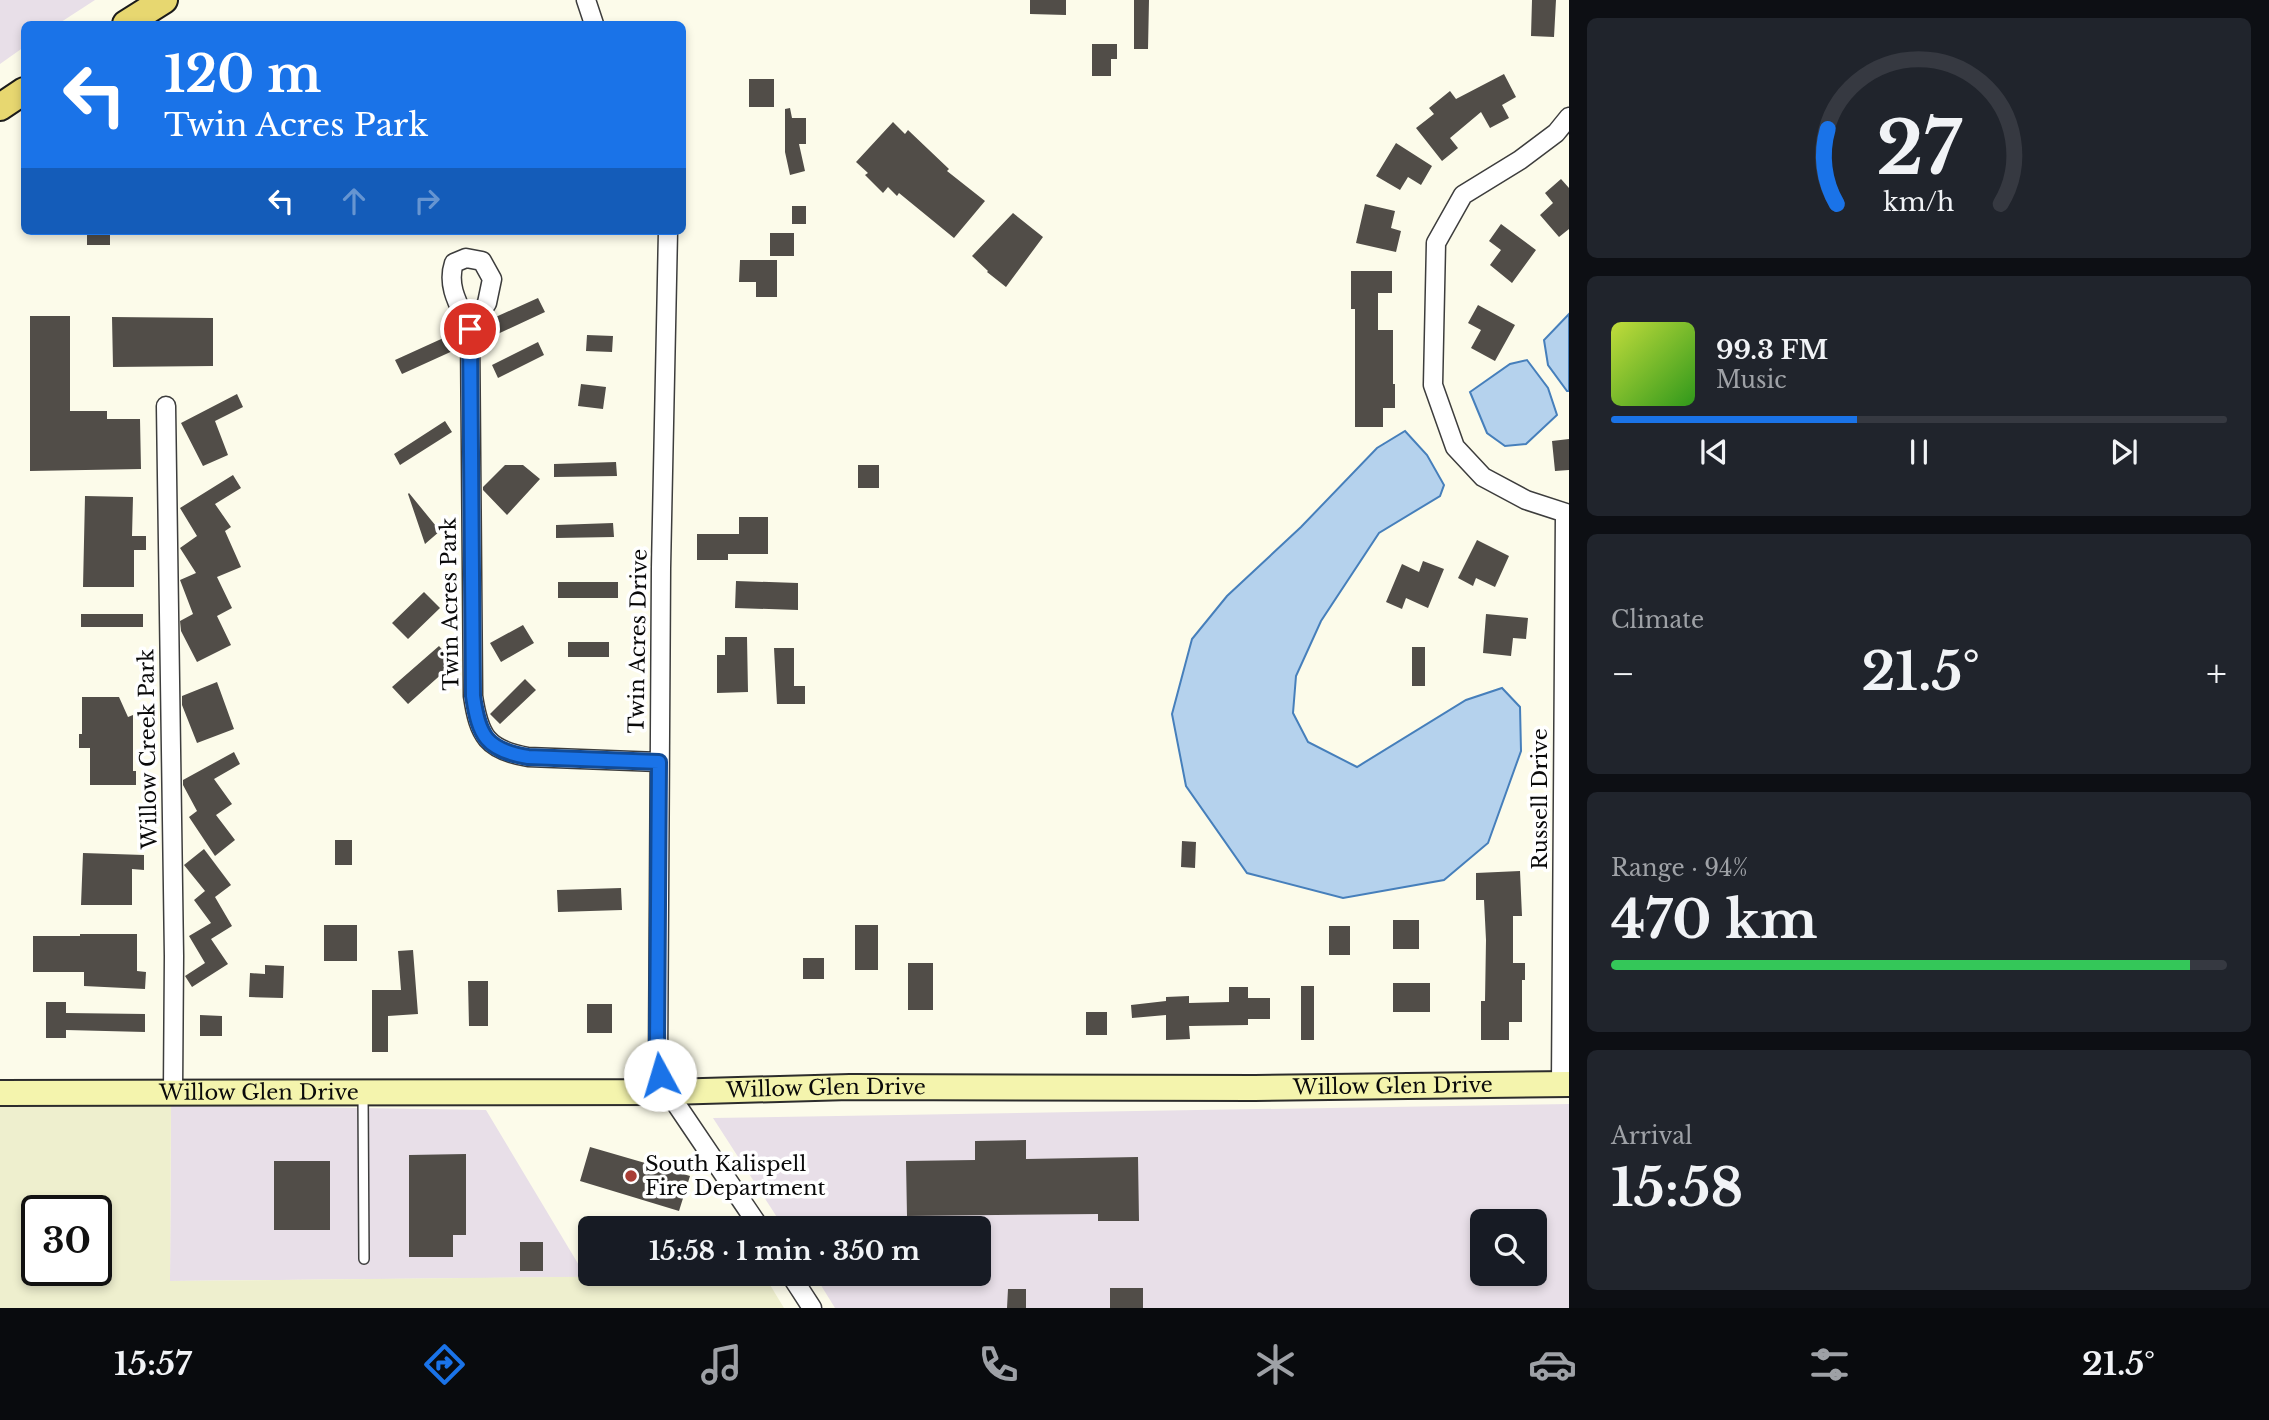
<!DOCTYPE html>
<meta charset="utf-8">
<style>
body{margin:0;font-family:"Libre Baskerville",serif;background:#20242c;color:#f1f3f6;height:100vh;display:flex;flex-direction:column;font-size:26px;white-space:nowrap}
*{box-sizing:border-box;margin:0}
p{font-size:23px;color:#9ea1a6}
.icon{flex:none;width:38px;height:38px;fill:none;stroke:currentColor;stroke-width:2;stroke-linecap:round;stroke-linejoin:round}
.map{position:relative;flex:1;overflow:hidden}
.side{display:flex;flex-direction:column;gap:18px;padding:18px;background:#0d0f14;width:700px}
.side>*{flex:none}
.hud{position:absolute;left:21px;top:21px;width:665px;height:214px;border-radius:10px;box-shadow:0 4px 10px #0003;background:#1a73e8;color:#fff;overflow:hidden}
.controls{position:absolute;left:1470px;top:1209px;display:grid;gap:14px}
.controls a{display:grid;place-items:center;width:77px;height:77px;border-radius:10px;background:#171b24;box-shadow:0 4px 10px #0003;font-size:35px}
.speed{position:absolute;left:21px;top:1195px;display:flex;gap:14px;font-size:35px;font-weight:700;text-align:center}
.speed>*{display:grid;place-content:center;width:91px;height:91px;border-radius:50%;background:#171b24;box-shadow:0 4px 10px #0003;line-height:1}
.speed .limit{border:4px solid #111;border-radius:10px;background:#fff;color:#111}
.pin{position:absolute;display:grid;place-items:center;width:60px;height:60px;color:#fff;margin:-30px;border:4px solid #fff;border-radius:50%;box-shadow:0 2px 7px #0007}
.me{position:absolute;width:77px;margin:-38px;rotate:354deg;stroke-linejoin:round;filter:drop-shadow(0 0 5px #0008)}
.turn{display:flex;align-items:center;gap:24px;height:147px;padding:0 28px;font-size:32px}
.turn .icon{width:91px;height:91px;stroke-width:2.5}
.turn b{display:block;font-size:49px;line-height:60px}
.lanes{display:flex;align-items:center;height:66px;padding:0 28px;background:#0003;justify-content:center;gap:35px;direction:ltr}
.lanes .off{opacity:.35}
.big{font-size:52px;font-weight:700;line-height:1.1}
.side .card{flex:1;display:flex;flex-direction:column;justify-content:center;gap:10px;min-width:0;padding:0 24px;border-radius:10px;background:#20242c}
.side .dial{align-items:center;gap:0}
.dial svg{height:182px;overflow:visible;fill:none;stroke:#363941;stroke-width:7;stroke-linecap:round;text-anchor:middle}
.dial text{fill:#f1f3f6;stroke:none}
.song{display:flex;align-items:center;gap:21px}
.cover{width:84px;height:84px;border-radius:10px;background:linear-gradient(135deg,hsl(70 70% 55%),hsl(110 70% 35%))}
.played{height:7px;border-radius:4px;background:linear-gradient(90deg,#1a73e8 40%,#363941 40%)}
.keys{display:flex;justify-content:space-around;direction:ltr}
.heat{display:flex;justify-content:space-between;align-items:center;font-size:38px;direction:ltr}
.charge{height:10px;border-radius:5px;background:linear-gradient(90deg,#34c759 94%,#363941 0)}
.trip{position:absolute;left:578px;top:1216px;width:413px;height:70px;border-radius:10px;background:#171b24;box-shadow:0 4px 10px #0003;font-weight:700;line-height:70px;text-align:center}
.dock{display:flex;height:112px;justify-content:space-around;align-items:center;background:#090b0e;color:#9ea1a6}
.dock .icon{width:49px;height:49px}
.dock .selected{color:#1a73e8}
.dock b{font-size:32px;color:#f1f3f6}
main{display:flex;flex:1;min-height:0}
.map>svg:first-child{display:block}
.industrial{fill:#e8dfe8;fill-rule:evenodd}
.farmland{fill:#eeefce;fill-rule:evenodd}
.water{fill:#b5d2ed;stroke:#467fbb;stroke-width:2}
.building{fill:#514d48}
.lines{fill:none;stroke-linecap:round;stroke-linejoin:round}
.lane-casing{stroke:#3d3d3d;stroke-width:12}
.street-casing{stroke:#3d3d3d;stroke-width:21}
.secondary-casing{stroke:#2c2c2c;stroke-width:28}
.primary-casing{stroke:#1b1b1b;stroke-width:30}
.lane{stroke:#fff;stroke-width:9}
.street{stroke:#fff;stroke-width:18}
.secondary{stroke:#f4f4ad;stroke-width:24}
.primary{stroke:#e7d770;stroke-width:26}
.route-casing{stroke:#114b97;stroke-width:18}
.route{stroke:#1a73e8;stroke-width:12}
.poi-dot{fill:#a83d35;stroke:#fff;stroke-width:2.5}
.labels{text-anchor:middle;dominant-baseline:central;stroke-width:7;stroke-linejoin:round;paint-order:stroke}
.street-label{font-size:21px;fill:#0a0a0a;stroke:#fff}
.poi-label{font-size:21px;fill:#0a0a0a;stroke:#fff;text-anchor:start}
</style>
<main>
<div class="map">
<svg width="1569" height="1308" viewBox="0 0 1569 1308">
<rect width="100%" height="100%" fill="#fcfbea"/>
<path class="industrial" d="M 0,0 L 95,0 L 58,24 L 24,24 L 24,47 L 0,64 Z
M 1569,1104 L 1569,1308 L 835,1308 L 814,1274 L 978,1274 L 978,1228 L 784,1228 L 713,1118 ZM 1482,1222 L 1535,1222 L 1535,1274 L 1482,1274 Z
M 171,1105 L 486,1110 L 586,1277 L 170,1281 Z"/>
<path class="farmland" d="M 171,1105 L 170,1281 L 764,1275 L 784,1308 L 0,1308 L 0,1107 ZM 37,1211 L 96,1211 L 96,1270 L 37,1270 Z"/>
<path class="water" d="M 1569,314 L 1569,391 L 1567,391 L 1548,365 L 1544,340 Z
M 1527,360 L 1548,388 L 1557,415 L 1526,444 L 1505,446 L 1487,433 L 1470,392 L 1510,364 Z
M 1405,431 L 1427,455 L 1444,485 L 1440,496 L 1379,533 L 1321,621 L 1296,676 L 1293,713 L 1308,742 L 1357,767 L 1466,700 L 1502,688 L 1520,707 L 1521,751 L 1488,843 L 1444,880 L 1343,898 L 1247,873 L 1186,786 L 1172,714 L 1192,639 L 1227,596 L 1301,527 L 1377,448 Z"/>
<path class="building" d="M 1030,0 L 1066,0 L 1066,15 L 1030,14 Z
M 1134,0 L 1149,0 L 1148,49 L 1134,49 Z
M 1532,0 L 1556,0 L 1554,37 L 1531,36 Z
M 1092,44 L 1117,44 L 1117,59 L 1111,59 L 1111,76 L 1092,76 Z
M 1504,74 L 1516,97 L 1502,105 L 1509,118 L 1490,128 L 1481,112 L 1450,138 L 1458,148 L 1442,161 L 1416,128 L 1434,114 L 1429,108 L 1450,91 L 1456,99 Z
M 749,79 L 774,79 L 774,107 L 749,107 Z
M 790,108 L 792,118 L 806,118 L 806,144 L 799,144 L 805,171 L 790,175 L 785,152 L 785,109 Z
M 893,122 L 905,134 L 908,130 L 949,169 L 947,171 L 985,201 L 954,238 L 899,193 L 897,196 L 888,187 L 883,193 L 865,175 L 868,173 L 856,162 Z
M 1396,143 L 1432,166 L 1421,185 L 1408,177 L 1400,190 L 1376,176 Z
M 1561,179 L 1569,188 L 1569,229 L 1559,237 L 1540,215 L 1553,203 L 1545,193 Z
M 1365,204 L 1395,211 L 1391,228 L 1401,231 L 1396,252 L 1356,243 Z
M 792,206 L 806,206 L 806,224 L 792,224 Z
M 1013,213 L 1043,237 L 1006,287 L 987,272 L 988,271 L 972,256 Z
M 1501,224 L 1536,250 L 1512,283 L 1490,265 L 1501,250 L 1489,241 Z
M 87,231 L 110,231 L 110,245 L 87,245 Z
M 770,233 L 794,233 L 794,256 L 770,256 Z
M 740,260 L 777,260 L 777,297 L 756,297 L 756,282 L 739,282 Z
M 1351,271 L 1392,271 L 1392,293 L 1378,293 L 1378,330 L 1393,330 L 1393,384 L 1395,384 L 1395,408 L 1383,408 L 1383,427 L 1355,427 L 1355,309 L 1351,309 Z
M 538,298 L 545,312 L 489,338 L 485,328 L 489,320 Z
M 1478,305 L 1515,325 L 1495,361 L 1471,348 L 1481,330 L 1468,323 Z
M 30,316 L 70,316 L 70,411 L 107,411 L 107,419 L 140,419 L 141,469 L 30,471 Z
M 112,317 L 213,318 L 213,366 L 113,367 Z
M 450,335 L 457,349 L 402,374 L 395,360 Z
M 587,335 L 613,336 L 612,352 L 586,351 Z
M 538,342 L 544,355 L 498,378 L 492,365 Z
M 581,384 L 606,387 L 603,409 L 578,406 Z
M 237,394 L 243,407 L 215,421 L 228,455 L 203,466 L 181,423 Z
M 445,421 L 452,432 L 400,465 L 394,454 Z
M 1569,439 L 1569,470 L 1555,471 L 1552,441 Z
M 616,462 L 617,476 L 554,477 L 554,464 Z
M 505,465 L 523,465 L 540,479 L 507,515 L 483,490 L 483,487 Z
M 858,465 L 879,465 L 879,488 L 858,488 Z
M 233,475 L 241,488 L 215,504 L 231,527 L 225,531 L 241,567 L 217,577 L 232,608 L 217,616 L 231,645 L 197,662 L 181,631 L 180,621 L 193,614 L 180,580 L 196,573 L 180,548 L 197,536 L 180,508 Z
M 409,493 L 440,531 L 425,544 L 408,494 Z
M 85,496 L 133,497 L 132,536 L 146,536 L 146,550 L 134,550 L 134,587 L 83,587 Z
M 739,517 L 768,517 L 768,554 L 728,554 L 728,560 L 697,560 L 697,534 L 739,534 Z
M 613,523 L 614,537 L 556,538 L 556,525 Z
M 1477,540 L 1509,556 L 1495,587 L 1476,578 L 1473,586 L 1458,578 Z
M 1423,561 L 1444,569 L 1428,608 L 1406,598 L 1402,609 L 1386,602 L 1402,564 L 1419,572 Z
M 736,581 L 798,583 L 798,610 L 735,608 Z
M 558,582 L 618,582 L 618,598 L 558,598 Z
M 424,592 L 440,608 L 408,639 L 392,623 Z
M 81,614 L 143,614 L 143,627 L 81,627 Z
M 1486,614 L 1528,618 L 1526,639 L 1513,638 L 1511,656 L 1483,653 Z
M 523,625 L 534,643 L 501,662 L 490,643 Z
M 725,637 L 747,637 L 748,692 L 717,693 L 717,655 L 725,655 Z
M 568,642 L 609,642 L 609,657 L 568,657 Z
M 439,646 L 454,663 L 408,704 L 392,687 Z
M 1412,647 L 1425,647 L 1425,686 L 1412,686 Z
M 774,648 L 794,648 L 794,686 L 805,686 L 805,704 L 777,704 Z
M 525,679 L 536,690 L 500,724 L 490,714 Z
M 217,682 L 234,729 L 197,743 L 182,705 L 182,696 Z
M 82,697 L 119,697 L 128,717 L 133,715 L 133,771 L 136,771 L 136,785 L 90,785 L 90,748 L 79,748 L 79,734 L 82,734 Z
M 234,752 L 240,764 L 214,779 L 232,804 L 216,815 L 235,840 L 215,856 L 189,817 L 197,811 L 183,785 L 183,780 Z
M 335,840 L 352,840 L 352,865 L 335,865 Z
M 1182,841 L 1196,842 L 1195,868 L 1181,867 Z
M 204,849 L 231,885 L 215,897 L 232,926 L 211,939 L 228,964 L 192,987 L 185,976 L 205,963 L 189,936 L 211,923 L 194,900 L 205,891 L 184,865 Z
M 83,853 L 144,855 L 144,870 L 132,869 L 132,905 L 81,905 Z
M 1520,871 L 1522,916 L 1513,916 L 1513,963 L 1525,963 L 1525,980 L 1522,980 L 1522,1022 L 1509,1022 L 1509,1040 L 1481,1040 L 1481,1001 L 1485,1001 L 1486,940 L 1484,900 L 1476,900 L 1476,873 Z
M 621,888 L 622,910 L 558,912 L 557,890 Z
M 1393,920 L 1419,920 L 1419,949 L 1393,949 Z
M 324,925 L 357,925 L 357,961 L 324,961 Z
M 855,925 L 878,925 L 878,970 L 855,970 Z
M 1329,926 L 1350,926 L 1350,955 L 1329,955 Z
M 80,934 L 137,934 L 137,971 L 146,972 L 145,989 L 84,986 L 84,972 L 33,972 L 33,936 L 80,936 Z
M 413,950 L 418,1014 L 388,1016 L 388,1052 L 372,1052 L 372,990 L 401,990 L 398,951 Z
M 803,958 L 824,958 L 824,979 L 803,979 Z
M 908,963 L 933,963 L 933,1010 L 908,1010 Z
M 265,965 L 284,966 L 283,998 L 249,997 L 250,973 L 265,974 Z
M 468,981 L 488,981 L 488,1026 L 469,1026 Z
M 1393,983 L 1430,983 L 1430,1012 L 1393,1012 Z
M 1301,986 L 1314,986 L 1314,1040 L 1301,1040 Z
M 1229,987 L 1248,987 L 1248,998 L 1270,998 L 1270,1019 L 1248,1019 L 1248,1025 L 1189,1026 L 1190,1039 L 1166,1040 L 1166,1015 L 1132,1018 L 1131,1005 L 1166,1001 L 1166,997 L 1189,996 L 1189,1003 L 1229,1002 Z
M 46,1002 L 66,1002 L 66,1013 L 145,1014 L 145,1032 L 66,1030 L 66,1038 L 46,1038 Z
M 587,1004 L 612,1004 L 612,1033 L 587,1033 Z
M 1086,1012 L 1107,1012 L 1107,1035 L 1086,1035 Z
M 200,1015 L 222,1016 L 222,1036 L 200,1036 Z
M 1026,1140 L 1026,1159 L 1138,1157 L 1139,1221 L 1098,1221 L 1098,1214 L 907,1216 L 906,1161 L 975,1160 L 975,1141 Z
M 590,1147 L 690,1176 L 679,1211 L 580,1181 Z
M 466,1154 L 466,1235 L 453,1235 L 453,1257 L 409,1257 L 409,1155 Z
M 274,1161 L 330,1161 L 330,1230 L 274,1230 Z
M 520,1242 L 543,1242 L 543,1271 L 520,1271 Z
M 1110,1288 L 1143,1288 L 1143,1308 L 1110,1308 Z
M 1008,1289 L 1026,1289 L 1026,1308 L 1007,1308 Z"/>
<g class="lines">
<defs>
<path id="lane" d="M 363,1093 L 364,1259"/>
<path id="street" d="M 586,0 L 594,24
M 1569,117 L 1556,133 L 1520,160 L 1463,195 L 1436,243 L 1433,385 L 1455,447 L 1483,477 L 1526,500 L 1569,514
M 668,231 L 661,568 L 658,1067 L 668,1092 L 760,1228
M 470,329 C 460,307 446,287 454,263 L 466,258 L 482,261 L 492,279 L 487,303 L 470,329 L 473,696 C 479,736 487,750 528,757 L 659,762
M 166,406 L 174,956 L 173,1091
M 1561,1084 L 1565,514
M 790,1274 L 812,1308"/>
<g id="secondary">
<path id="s1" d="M 0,1093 L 668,1092 L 850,1087 L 1255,1088 L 1569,1084"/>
</g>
<path id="primary" d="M 126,24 L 164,0
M 0,107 L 24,91"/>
</defs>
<use href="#lane" class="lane-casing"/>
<use href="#street" class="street-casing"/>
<use href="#secondary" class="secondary-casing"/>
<use href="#primary" class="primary-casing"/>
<use href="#lane" class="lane"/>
<use href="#street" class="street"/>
<use href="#secondary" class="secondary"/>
<use href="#primary" class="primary"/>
</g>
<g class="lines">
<defs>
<path id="route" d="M 470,329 L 473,696 C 479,736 486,750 528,757 L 659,762 L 657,1047 L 660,1075"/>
</defs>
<use href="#route" class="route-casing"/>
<use href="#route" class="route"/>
</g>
<circle class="poi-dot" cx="631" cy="1176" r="7"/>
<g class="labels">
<g class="street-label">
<text transform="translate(450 604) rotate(-91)">Twin Acres Park</text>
<text transform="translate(638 641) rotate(-89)">Twin Acres Drive</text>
<text transform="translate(148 749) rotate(-91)">Willow Creek Park</text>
<text transform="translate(1540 799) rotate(-90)">Russell Drive</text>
<text stroke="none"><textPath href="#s1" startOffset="1393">Willow Glen Drive</textPath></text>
<text stroke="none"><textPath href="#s1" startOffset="826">Willow Glen Drive</textPath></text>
<text stroke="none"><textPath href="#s1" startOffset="259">Willow Glen Drive</textPath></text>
</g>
<g class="poi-label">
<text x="645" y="1164">South Kalispell<tspan x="645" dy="24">Fire Department</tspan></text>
</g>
</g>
</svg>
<div class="controls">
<a><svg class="icon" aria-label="search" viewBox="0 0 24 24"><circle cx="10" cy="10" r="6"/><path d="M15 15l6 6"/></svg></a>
</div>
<div class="speed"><div class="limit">30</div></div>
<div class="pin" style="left:470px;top:329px;background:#d93025"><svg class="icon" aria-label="arrive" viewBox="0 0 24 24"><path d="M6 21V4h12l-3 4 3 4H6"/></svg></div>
<svg class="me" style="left:660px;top:1075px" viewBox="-20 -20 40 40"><circle r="19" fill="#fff"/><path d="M0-13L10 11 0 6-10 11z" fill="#1a73e8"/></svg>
<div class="trip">15:58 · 1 min · 350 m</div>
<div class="hud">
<div class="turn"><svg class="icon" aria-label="left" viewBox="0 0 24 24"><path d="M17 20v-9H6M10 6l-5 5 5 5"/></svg><div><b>120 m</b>Twin Acres Park</div></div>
<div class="lanes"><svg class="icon" aria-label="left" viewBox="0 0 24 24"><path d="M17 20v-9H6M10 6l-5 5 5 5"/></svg><svg class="icon off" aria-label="ahead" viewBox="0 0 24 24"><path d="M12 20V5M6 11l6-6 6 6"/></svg><svg class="icon off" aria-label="right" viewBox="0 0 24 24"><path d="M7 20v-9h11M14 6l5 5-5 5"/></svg></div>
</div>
</div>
<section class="side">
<div class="card dial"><svg viewBox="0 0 100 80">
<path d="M14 69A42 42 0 1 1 86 69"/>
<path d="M14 69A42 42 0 0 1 10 36" stroke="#1a73e8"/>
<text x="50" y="56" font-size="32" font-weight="700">27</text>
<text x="50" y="72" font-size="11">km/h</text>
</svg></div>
<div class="card">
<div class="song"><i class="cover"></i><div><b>99.3 FM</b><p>Music</p></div></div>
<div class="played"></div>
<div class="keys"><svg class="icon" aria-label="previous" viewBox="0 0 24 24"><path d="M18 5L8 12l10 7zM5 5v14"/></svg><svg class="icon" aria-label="pause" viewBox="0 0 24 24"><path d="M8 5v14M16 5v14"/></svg><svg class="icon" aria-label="next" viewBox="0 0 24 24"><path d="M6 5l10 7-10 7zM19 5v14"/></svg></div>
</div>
<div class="card"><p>Climate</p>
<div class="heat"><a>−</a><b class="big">21.5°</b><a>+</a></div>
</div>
<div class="card"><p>Range · 94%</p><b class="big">470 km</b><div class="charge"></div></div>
<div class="card"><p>Arrival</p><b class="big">15:58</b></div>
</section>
</main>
<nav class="dock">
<b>15:57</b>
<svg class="icon selected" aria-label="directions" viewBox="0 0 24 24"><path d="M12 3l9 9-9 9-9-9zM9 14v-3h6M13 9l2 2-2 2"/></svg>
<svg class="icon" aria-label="music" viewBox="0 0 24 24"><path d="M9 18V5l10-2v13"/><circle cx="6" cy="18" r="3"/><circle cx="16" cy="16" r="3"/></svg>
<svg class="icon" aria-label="phone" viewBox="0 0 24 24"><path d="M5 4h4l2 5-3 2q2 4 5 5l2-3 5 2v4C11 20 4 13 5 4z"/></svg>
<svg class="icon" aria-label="climate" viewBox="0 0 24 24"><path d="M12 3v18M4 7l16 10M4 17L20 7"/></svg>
<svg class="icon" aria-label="car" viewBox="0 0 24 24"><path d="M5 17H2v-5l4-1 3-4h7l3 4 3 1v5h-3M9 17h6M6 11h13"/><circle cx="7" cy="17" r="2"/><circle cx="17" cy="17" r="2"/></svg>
<svg class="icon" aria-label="filters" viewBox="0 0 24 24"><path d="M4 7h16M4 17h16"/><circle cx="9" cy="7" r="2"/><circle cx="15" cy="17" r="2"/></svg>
<b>21.5°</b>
</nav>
